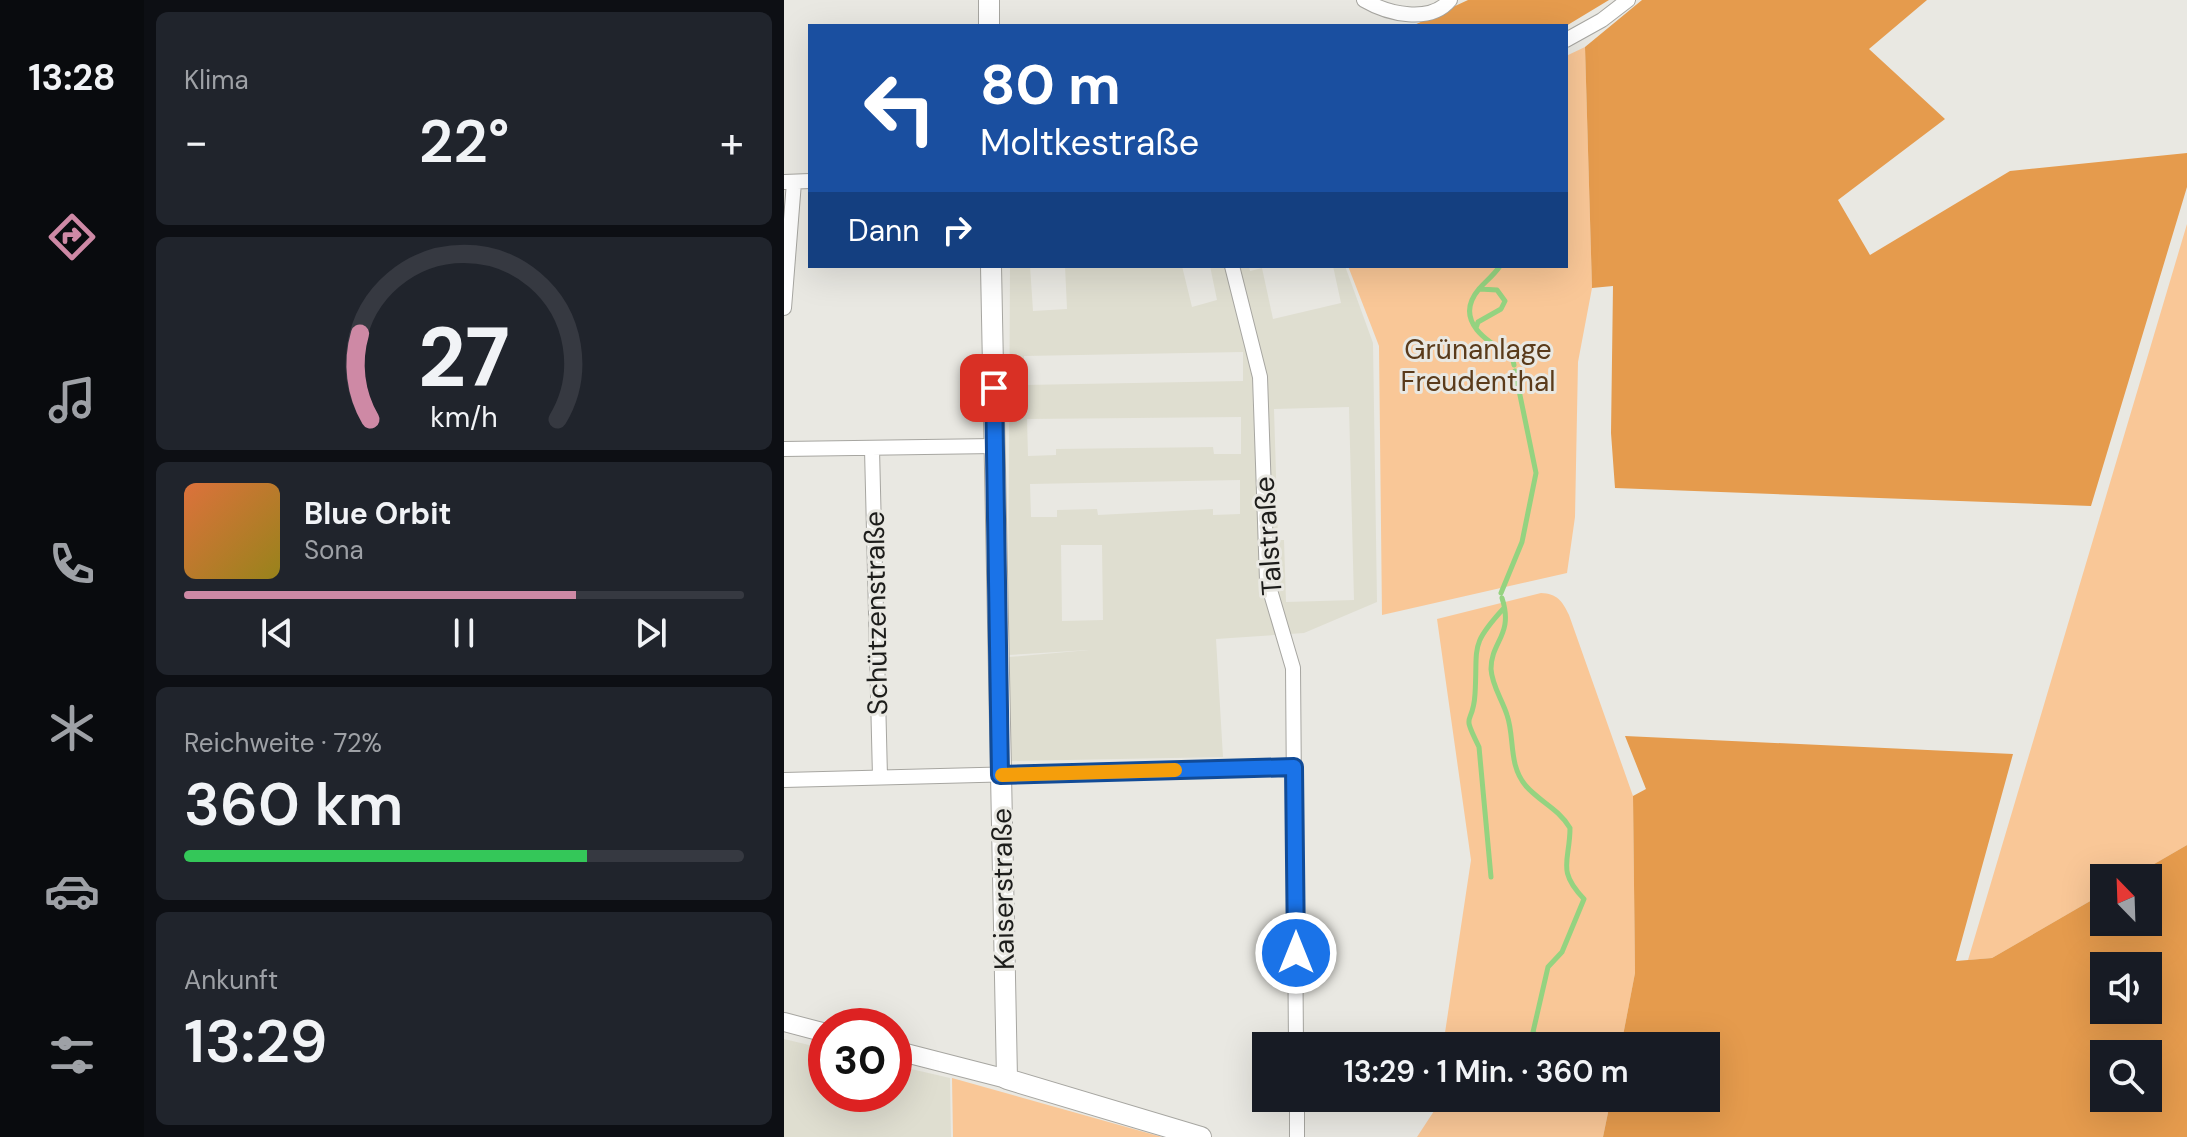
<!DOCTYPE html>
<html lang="de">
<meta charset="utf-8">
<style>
body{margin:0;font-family:"DM Sans",sans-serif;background:#20242c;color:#f1f3f6;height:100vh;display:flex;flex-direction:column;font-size:30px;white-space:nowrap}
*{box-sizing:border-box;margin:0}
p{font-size:26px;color:#9ea1a6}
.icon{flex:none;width:44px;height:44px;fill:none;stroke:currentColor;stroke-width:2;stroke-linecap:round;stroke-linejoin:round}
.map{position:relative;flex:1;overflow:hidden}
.details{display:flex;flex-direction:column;gap:12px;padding:12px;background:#0d0f14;width:640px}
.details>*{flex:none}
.guide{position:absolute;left:24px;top:24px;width:760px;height:244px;border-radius:0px;box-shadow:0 8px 32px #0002;background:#1a4fa0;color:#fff;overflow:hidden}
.needle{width:52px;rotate:337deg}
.controls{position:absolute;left:1306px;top:864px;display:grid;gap:16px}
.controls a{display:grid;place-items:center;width:72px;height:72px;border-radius:0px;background:#171b24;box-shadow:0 8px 32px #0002;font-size:40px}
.speed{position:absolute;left:24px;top:1008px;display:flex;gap:16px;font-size:40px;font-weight:700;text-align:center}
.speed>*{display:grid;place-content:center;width:104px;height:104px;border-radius:50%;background:#171b24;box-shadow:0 8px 32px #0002;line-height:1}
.speed .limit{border:12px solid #d22;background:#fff;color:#111}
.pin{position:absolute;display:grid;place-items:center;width:68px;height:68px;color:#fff;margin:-34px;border-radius:16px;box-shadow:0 4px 12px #0006}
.me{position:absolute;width:88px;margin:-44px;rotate:0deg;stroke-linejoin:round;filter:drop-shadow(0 0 6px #0008)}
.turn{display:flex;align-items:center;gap:28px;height:168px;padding:0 40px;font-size:36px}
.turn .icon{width:104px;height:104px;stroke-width:2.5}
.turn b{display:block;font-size:56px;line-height:68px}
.then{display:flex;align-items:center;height:76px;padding:0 40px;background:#0003;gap:16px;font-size:30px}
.big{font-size:60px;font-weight:600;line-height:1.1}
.details .tile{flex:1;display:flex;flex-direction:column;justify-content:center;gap:12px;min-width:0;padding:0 28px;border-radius:12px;background:#20242c}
.details .dial{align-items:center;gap:0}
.dial svg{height:208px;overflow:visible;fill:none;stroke:#363941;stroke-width:7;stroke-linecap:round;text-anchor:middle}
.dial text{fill:#f1f3f6;stroke:none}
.song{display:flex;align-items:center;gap:24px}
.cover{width:96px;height:96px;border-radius:12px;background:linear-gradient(135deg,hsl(20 70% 55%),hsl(50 70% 35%))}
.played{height:8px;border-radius:4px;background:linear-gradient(90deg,#ce89a5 70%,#363941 70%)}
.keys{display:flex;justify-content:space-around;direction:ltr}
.heat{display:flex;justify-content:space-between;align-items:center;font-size:44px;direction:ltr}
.charge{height:12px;border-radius:6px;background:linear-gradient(90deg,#34c759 72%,#363941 0)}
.trip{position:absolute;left:468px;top:1032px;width:468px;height:80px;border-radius:0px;background:#171b24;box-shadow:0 8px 32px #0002;font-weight:600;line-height:80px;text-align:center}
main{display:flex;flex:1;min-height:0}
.dock{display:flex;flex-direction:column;width:144px;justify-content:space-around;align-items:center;background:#090b0e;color:#9ea1a6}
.dock .icon{width:56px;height:56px}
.dock .active{color:#ce89a5}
.dock b{font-size:36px;color:#f1f3f6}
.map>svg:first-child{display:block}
.built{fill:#dfded0;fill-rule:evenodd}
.green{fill:#f9c797}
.forest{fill:#e59b4d;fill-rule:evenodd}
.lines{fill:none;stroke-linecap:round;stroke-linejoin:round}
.stream{stroke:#94d380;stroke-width:5}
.minor-casing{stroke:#a7a6a1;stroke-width:16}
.tertiary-casing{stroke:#a7a6a1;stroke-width:20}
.secondary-casing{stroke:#a7a6a1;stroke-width:22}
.minor{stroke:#fff;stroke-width:14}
.tertiary{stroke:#fff;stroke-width:18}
.secondary{stroke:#fff;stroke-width:20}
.route-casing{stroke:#114b97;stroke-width:20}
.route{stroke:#1a73e8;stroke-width:14}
.slow{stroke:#f59e0b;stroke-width:14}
.labels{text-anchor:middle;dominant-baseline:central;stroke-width:6;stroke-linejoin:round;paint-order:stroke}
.park-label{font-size:28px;fill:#5a3b1b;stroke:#e9e8e2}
.street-label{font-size:28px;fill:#1d1d1b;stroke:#e9e8e2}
</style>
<main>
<nav class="dock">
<b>13:28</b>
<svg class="icon active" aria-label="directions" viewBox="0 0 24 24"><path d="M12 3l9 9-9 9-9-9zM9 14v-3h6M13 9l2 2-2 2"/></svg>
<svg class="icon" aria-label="music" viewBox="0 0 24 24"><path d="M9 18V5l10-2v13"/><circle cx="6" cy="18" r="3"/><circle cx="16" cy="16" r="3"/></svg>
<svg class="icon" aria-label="phone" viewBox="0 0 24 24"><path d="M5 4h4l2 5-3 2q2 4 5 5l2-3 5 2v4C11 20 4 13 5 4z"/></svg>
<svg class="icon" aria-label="climate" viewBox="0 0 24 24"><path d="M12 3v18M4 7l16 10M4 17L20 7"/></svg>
<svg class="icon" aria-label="car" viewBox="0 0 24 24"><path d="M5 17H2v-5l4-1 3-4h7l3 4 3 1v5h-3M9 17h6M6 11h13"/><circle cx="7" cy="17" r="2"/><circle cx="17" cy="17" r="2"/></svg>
<svg class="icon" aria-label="filters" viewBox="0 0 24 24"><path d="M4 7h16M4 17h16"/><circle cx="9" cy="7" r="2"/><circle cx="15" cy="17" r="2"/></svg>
</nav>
<section class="details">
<div class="tile"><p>Klima</p>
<div class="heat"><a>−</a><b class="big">22°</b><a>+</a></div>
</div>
<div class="tile dial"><svg viewBox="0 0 100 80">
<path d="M14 69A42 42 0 1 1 86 69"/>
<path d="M14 69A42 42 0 0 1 10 36" stroke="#ce89a5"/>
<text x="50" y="56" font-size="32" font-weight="700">27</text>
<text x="50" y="72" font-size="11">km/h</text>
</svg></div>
<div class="tile">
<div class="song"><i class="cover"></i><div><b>Blue Orbit</b><p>Sona</p></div></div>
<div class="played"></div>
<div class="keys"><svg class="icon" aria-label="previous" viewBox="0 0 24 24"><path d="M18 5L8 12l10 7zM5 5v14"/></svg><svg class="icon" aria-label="pause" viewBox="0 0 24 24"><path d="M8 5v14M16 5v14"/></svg><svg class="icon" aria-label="next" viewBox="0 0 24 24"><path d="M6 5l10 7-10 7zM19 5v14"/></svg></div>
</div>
<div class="tile"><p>Reichweite · 72%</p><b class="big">360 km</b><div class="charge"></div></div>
<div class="tile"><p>Ankunft</p><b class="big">13:29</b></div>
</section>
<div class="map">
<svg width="1403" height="1137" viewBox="0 0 1403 1137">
<rect width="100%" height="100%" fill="#e9e8e2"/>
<path class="built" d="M 226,266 L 246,266 L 249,311 L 283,309 L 281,266 L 398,266 L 408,307 L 433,300 L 426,266 L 465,266 L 466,271 L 478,268 L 489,319 L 557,303 L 549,266 L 561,266 L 589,343 L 593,602 L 520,633 L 432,639 L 439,757 L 227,761 L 225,657 L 305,650 L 224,655 ZM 459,352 L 459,381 L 240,385 L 240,356 ZM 565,407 L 570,600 L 502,602 L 500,540 L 494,540 L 490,409 ZM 457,417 L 457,454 L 430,454 L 429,447 L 272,449 L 272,455 L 244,456 L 243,419 ZM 456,480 L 456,514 L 429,515 L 429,509 L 314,515 L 313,509 L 273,510 L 273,517 L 247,517 L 246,484 ZM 277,545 L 318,545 L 319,620 L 278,621 Z
M 0,1039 L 42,1049 L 42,1094 L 110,1094 L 110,1065 L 166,1078 L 167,1137 L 0,1137 Z"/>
<path class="green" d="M 801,47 L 808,288 L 794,362 L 791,517 L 783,573 L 598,615 L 595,346 L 564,266 L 782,266 L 782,56 Z
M 1403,224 L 1403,845 L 1346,878 L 1320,878 L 1320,893 L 1208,958 L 1184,960 Z
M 757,593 C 773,594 778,600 785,615 L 849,796 L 851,973 L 837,1046 L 659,1046 L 687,860 L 653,619 Z
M 168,1078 L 378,1137 L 169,1137 Z
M 652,1098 L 827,1098 L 819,1137 L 633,1137 L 650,1111 Z"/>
<path class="forest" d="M 684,0 L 825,0 L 782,26 L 628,26 Z
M 858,0 L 1143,0 L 1085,49 L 1161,119 L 1054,200 L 1086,255 L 1226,171 L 1403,153 L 1403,187 L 1307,506 L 831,488 L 827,433 L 829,286 L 808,288 L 801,47 Z
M 841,736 L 1229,754 L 1172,961 L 1208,958 L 1320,893 L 1320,922 L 1364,922 L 1364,878 L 1346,878 L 1403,845 L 1403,1137 L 819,1137 L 827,1098 L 922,1098 L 922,1046 L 837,1046 L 851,973 L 849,796 L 862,789 ZM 1364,966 L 1364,1010 L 1320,1010 L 1320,966 ZM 1364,1054 L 1364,1098 L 1320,1098 L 1320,1054 Z"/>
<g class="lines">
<path class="stream" d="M 716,266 C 710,275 702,281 695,289 C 668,321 705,343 728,356 L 730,365
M 692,328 L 694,322 L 717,309 L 721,301 L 713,290 L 696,289
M 717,593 L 738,542 L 752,473 L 731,371
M 718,598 C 730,635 707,641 707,669 C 708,686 718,699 723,715 C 731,738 724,765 742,786 C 756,802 774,808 786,828 C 786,861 772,870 800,899 L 778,952 L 764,967 L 749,1032 L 762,1046
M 707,877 L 695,747 C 676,709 689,728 691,694 C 694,646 685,646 720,608"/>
<defs>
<path id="minor" d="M 580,0 C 604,14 646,24 666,0
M 782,40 L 818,20 L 844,0
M 0,182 L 26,181
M 448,266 L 476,377 L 483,580 L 509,668 L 512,1046
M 0,308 L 10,182
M 0,449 L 211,446
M 88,449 L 96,777
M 0,780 L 510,767
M 513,1098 L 513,1137"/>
<path id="tertiary" d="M 0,1022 L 42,1033
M 110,1050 L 223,1079"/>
<path id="secondary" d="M 205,0 L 205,26
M 207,266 L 223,1079 L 417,1137"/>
</defs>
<use href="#minor" class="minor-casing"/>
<use href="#tertiary" class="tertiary-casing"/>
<use href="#secondary" class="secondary-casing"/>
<use href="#minor" class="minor"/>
<use href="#tertiary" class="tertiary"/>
<use href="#secondary" class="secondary"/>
</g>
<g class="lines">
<defs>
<path id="route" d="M 210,388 L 216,775 L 510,767 L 512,953"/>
</defs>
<use href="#route" class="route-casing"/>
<use href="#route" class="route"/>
<path class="slow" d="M 218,775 L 391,770"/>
</g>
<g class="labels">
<g class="park-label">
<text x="694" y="349">Grünanlage<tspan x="694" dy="32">Freudenthal</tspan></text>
</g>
<g class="street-label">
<text transform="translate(484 536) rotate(-94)">Talstraße</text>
<text transform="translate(92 613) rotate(-91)">Schützenstraße</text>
<text transform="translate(219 889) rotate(-91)">Kaiserstraße</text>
</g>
</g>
</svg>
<div class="controls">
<a><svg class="needle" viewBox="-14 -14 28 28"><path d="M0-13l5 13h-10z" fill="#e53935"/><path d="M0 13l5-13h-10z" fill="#9ea1a6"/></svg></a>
<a><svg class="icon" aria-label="sound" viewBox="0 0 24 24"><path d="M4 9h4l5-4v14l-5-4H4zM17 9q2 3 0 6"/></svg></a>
<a><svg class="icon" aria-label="search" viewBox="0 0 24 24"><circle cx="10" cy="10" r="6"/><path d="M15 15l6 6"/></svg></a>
</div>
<div class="speed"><div class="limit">30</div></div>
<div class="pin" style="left:210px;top:388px;background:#d93025"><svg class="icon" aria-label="arrive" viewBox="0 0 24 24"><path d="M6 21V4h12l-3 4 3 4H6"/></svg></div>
<svg class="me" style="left:512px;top:953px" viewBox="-20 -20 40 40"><circle r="17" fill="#1a73e8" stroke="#fff" stroke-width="3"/><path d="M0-11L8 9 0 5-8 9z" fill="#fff"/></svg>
<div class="trip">13:29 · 1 Min. · 360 m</div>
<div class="guide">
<div class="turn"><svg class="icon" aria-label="left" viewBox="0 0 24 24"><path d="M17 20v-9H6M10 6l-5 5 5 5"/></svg><div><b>80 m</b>Moltkestraße</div></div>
<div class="then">Dann<svg class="icon" aria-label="right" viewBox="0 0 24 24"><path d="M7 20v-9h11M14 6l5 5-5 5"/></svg></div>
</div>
</div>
</main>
